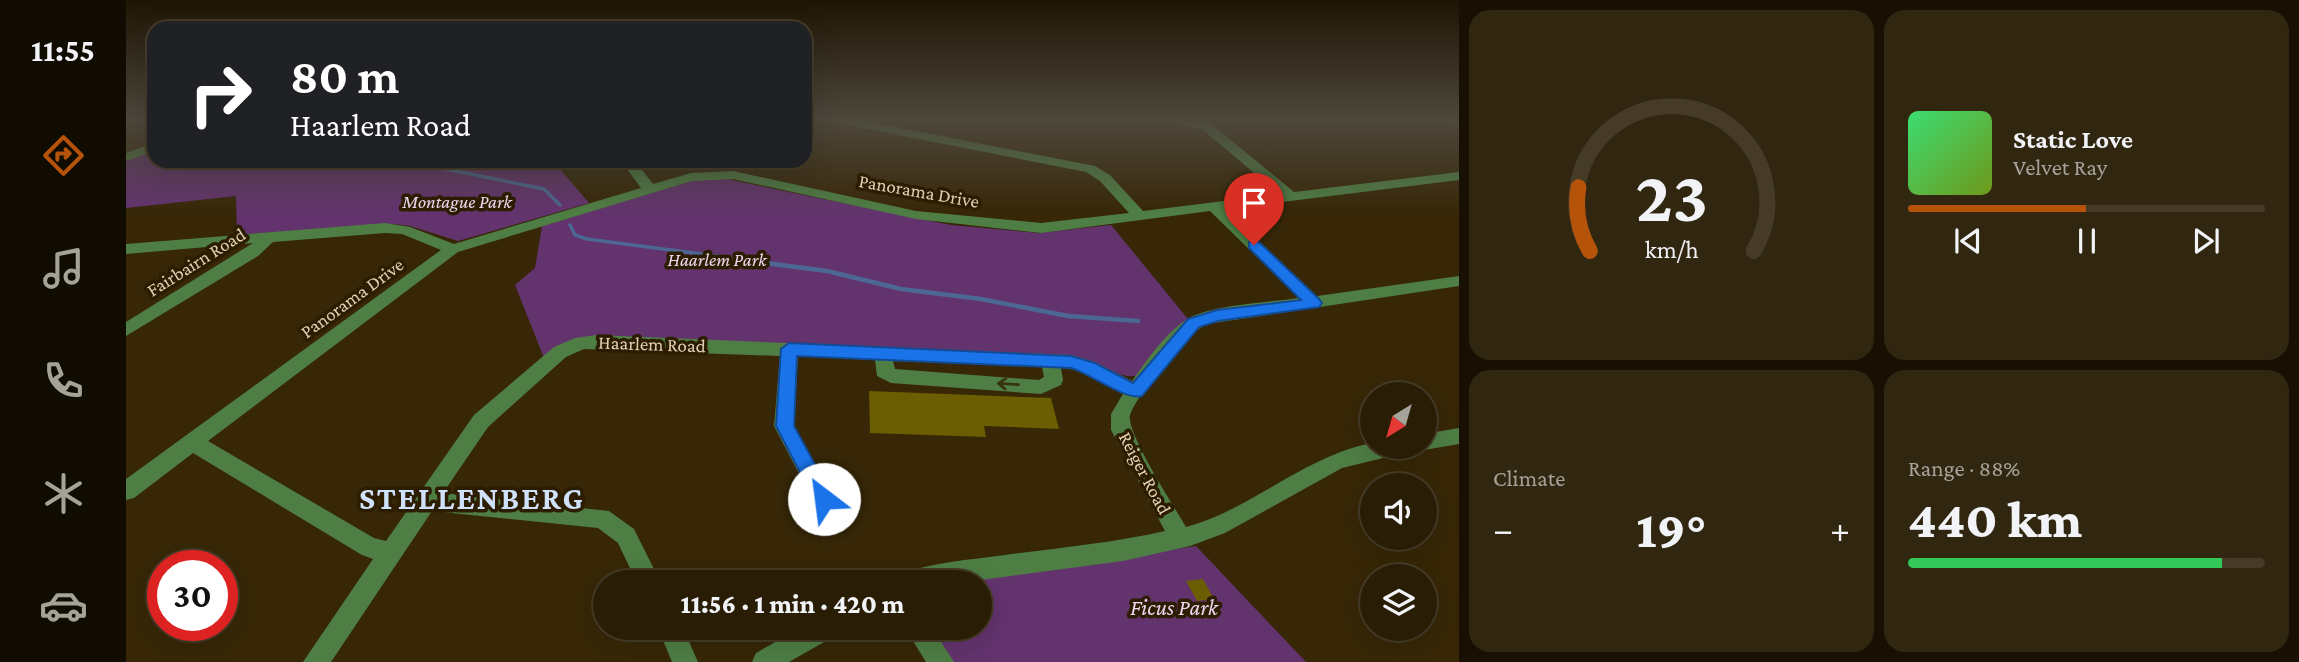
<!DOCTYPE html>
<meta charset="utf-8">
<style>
body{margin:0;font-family:"Crimson Pro",serif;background:#31260f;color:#f1f3f6;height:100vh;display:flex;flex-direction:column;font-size:26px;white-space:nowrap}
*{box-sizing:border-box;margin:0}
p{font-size:23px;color:#a5a29a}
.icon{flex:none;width:38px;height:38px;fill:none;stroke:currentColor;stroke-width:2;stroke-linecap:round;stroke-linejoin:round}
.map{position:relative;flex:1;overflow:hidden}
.drawer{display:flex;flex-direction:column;gap:10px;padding:10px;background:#171003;width:840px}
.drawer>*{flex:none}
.guide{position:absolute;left:21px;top:21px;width:665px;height:147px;border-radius:21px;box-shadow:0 7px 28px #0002,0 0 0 2px #453b27;background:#202124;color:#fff;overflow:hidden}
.needle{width:46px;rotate:217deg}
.buttons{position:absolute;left:1234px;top:382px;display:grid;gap:14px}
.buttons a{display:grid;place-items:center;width:77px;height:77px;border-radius:50%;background:#291d05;box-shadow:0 7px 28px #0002,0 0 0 2px #453b27;font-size:35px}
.speed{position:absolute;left:21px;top:550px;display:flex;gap:14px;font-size:35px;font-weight:700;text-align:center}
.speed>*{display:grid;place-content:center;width:91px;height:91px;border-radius:50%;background:#291d05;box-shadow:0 7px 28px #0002,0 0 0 2px #453b27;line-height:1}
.speed .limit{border:10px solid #d22;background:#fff;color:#111}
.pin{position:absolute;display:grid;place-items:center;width:60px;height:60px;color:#fff;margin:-72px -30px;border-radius:50% 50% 50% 0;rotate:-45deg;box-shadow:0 0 7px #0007}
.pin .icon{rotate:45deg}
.me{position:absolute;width:77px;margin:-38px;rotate:330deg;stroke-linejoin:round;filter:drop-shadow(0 0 5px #0008)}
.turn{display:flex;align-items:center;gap:24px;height:147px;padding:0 28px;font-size:32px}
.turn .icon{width:91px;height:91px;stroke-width:2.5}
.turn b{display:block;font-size:49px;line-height:60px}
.big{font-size:52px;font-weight:800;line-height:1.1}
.drawer .card{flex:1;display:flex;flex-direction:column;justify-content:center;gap:10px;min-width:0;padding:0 24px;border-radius:21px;background:#31260f}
.drawer .dial{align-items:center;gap:0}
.dial svg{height:182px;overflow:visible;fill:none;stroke:#453b27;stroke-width:7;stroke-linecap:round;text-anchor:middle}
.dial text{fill:#f1f3f6;stroke:none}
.song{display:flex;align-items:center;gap:21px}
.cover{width:84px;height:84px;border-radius:10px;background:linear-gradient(135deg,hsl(140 70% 55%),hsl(80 70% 35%))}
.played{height:7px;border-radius:4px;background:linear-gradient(90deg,#b45309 50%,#453b27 50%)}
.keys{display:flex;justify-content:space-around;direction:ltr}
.heat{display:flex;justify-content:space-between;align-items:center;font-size:38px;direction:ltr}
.charge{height:10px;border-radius:5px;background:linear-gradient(90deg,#34c759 88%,#453b27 0)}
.drawer .tiles{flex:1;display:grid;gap:10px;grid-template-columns:repeat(2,1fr)}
.trip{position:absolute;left:467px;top:570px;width:399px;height:70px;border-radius:35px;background:#291d05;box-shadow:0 7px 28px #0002,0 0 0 2px #453b27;font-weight:800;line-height:70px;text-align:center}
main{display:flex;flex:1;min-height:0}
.tab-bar{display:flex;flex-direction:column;width:126px;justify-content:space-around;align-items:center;background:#100c02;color:#a5a29a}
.tab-bar .icon{width:49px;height:49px}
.tab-bar .active{color:#b45309}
.tab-bar b{font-size:32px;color:#f1f3f6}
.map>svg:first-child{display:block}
.green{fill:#63336e}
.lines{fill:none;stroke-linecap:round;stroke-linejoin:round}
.stream-far1{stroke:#4c6791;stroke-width:3.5}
.stream{stroke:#4c6791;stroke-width:4.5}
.building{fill:#6a5d02}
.minor{fill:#4e7e44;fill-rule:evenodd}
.oneway{stroke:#353511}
.route{fill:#1a73e8;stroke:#114b97;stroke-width:2}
.labels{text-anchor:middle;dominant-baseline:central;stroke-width:7;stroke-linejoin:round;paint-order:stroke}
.street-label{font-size:19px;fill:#e2d1b5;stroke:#2d1d00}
.park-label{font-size:19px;font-style:italic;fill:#ebd7ef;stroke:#2d1d00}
.near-park-label{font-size:23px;font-style:italic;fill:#ebd7ef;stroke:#2d1d00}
.near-district-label{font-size:32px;font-weight:bold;letter-spacing:2px;fill:#d0e1fb;stroke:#2d1d00}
</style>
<main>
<nav class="tab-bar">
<b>11:55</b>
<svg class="icon active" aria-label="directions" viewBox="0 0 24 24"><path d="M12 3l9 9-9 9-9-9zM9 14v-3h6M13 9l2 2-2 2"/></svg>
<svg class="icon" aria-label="music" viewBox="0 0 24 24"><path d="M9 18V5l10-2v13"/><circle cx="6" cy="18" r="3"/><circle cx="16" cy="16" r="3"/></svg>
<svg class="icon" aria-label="phone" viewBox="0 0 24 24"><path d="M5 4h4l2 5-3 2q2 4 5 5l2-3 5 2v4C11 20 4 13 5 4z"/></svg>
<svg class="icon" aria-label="climate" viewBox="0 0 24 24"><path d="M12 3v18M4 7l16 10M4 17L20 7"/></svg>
<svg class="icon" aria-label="car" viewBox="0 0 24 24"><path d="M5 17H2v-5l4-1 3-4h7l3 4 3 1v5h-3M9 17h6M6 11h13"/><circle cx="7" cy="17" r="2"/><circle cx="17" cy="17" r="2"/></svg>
</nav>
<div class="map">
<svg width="1333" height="662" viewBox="0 0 1333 662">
<rect width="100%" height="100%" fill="#372707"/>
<path class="green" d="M 28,150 L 28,161 L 427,161 L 463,203 L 332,241 L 284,226 L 267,224 L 111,235 L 110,196 L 0,208 L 0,160 Z
M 595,178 L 825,225 L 913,233 L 985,225 L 1062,319 L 1016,373 C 1001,381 988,372 973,365 L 469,336 L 418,358 L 389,285 L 409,268 L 416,226 L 569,180 Z
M 1070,546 L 1180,662 L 827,662 L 803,628 L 854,628 L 854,583 L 822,583 Z"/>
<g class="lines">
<path class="stream-far1" d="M 293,161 L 310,167 L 418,189 L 434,205
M 444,225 L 449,235 L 461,239 L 621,260"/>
<path class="stream" d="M 608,259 L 701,271 L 775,289 L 855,299 L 942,316 L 1012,321"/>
</g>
<path class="building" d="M 743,391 L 925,398 L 933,429 L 858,426 L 860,437 L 744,433 Z
M 1077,579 L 1088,599 L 1071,601 L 1060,581 Z"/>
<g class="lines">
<path class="minor" d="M 710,120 L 734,120 L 969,166 L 984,175 L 1017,211 L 1153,194 L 1076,129 L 1046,123 L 1044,120 L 1084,123 L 1168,192 L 1333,172 L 1333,180 L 1099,209 L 1191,296 L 1333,276 L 1333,286 L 1081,324 C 1062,334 1048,354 1035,370 C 1025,383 1009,400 1004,415 C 1000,433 1049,508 1060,527 C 1125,510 1176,457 1246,443 L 1246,446 L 1285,446 L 1282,452 L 1216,468 L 1099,533 L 1064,546 L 997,561 L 832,583 L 769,583 L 773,575 C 806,562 843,560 879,555 C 932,548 986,543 1039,531 L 985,430 L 985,414 L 997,394 C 977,383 958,369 935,368 L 937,380 L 935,385 L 915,394 L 765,383 L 751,376 L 749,360 L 672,356 L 668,426 L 709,499 L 706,506 L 698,508 L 690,506 L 648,426 L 654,356 L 458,349 L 440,357 L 362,427 L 317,493 L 483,511 L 508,529 L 535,583 L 511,583 L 492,543 L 472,528 L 306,511 L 205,662 L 177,662 L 247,559 L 236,555 L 67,453 L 8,498 L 0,500 L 0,479 L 315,250 L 276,234 L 259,233 L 147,242 L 132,256 L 0,336 L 0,322 L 127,243 L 0,254 L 0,244 L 259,223 L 284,227 L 328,244 L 515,188 L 495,161 L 509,161 L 527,184 L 565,173 L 607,171 L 790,211 L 915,223 L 1003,213 L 974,181 L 960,172 L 716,124 ZM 607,179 L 790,219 L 915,233 L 1084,211 L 1173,298 C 1145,302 1088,305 1065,317 C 1041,330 1021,360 1006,381 L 969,362 L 945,355 L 470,335 L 449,338 L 428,347 L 348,415 L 260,541 L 248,538 L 82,441 L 332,252 L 566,181 ZM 767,361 L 916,367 L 918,377 L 913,380 L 769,369 Z
M 1314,120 L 1333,120 L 1333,126 L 1316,123 Z
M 28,143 L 28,151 L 0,161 L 0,153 Z
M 1333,428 L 1333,444 L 1298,450 L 1290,446 L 1298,446 L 1298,434 Z
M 532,628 L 557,628 L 572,662 L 546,662 Z
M 674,628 L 710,628 L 707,637 L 663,662 L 626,662 L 630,653 Z
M 779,628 L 806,628 L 828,662 L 800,662 Z"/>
</g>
<defs><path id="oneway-shaft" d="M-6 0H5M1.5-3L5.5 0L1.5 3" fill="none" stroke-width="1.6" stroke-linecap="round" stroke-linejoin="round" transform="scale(1.75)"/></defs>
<use class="oneway" href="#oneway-shaft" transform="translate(882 384) rotate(-176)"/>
<linearGradient id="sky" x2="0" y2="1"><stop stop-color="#1e1504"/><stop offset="0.56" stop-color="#4d473c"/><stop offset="1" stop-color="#4d473c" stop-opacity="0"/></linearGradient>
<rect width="1333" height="213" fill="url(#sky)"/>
<path class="route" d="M 1128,241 L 1133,242 L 1193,299 L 1196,303 L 1193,307 L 1092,321 L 1073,327 L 1016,396 C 1000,401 963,373 945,368 L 671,356 L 668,426 L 708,499 L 705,505 L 698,507 L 691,505 L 650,426 L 655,349 L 663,343 L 945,356 L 969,363 L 1007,383 L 1062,319 L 1091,310 L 1175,300 L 1123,248 L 1123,242 Z"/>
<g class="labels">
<g class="street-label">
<text transform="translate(793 191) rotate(10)">Panorama Drive</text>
<text transform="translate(70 262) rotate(-32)">Fairbairn Road</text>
<text transform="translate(226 298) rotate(-36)">Panorama Drive</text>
<text transform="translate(526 344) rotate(2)">Haarlem Road</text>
<text transform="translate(1019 473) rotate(62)">Reiger Road</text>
</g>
<g class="park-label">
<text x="331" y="201">Montague Park</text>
<text x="591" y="259">Haarlem Park</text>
</g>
<g class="near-park-label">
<text x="1048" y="607">Ficus Park</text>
</g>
<g class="near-district-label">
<text x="346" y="498">STELLENBERG</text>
</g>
</g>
</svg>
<div class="buttons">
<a><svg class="needle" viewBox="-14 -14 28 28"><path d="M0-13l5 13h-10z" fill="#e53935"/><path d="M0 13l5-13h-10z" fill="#a5a29a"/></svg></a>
<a><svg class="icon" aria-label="sound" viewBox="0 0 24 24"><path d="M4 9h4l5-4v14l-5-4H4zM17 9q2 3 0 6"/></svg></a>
<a><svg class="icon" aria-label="layers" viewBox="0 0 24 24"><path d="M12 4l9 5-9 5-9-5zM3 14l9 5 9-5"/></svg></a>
</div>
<div class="speed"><div class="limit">30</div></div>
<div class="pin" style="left:1128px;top:245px;background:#d93025"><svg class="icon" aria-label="arrive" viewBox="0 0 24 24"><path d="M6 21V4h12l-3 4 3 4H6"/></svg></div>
<svg class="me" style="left:698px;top:499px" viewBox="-20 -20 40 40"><circle r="19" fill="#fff"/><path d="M0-13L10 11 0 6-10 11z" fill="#1a73e8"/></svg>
<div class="trip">11:56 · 1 min · 420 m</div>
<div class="guide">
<div class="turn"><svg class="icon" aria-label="right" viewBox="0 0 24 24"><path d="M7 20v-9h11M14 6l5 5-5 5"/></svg><div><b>80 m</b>Haarlem Road</div></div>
</div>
</div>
<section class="drawer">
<div class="tiles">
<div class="card dial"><svg viewBox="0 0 100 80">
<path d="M14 69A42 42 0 1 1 86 69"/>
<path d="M14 69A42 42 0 0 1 9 41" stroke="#b45309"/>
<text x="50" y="56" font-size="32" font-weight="700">23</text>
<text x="50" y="72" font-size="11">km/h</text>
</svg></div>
<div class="card">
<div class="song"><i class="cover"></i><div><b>Static Love</b><p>Velvet Ray</p></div></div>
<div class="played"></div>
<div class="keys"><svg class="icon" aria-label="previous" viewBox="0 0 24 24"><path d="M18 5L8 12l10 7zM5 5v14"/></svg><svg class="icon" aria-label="pause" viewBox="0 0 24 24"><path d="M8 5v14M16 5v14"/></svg><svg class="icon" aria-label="next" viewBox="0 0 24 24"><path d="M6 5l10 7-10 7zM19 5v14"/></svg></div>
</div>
<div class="card"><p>Climate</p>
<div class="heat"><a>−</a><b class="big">19°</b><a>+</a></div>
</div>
<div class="card"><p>Range · 88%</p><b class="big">440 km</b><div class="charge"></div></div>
</div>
</section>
</main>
